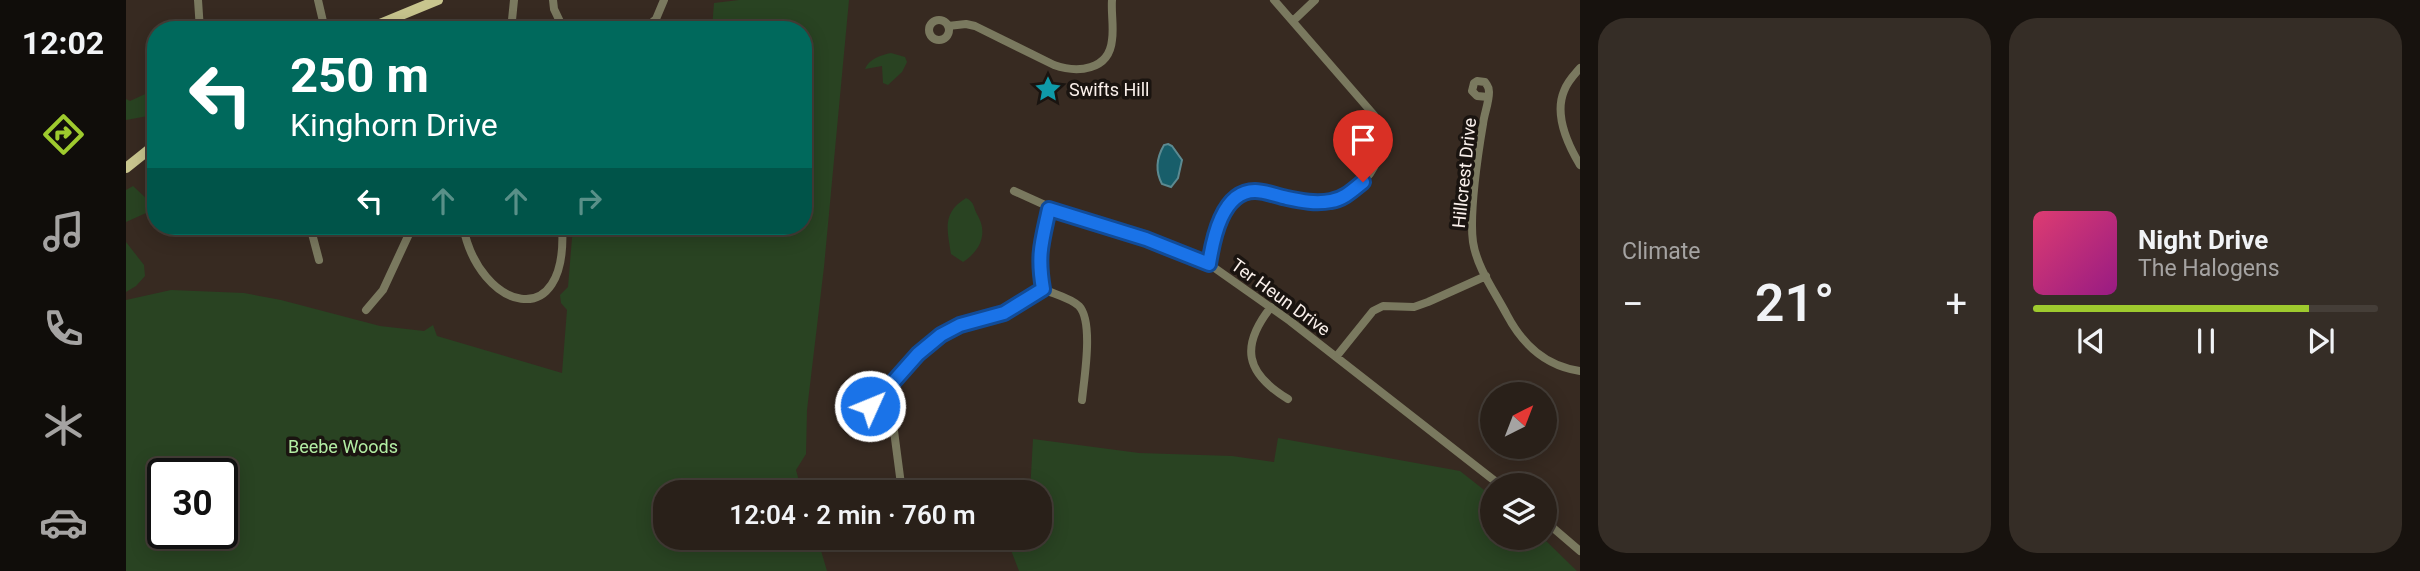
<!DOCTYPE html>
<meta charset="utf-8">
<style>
body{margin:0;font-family:Roboto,sans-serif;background:#352d26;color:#f1f3f6;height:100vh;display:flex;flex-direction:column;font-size:26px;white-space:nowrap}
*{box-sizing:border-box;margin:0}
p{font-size:23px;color:#a5a3a2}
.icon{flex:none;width:38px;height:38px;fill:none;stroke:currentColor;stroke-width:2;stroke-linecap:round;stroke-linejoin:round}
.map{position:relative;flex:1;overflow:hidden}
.details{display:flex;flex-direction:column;gap:18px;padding:18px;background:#17120e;width:840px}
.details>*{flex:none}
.top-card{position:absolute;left:21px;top:21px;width:665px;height:214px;border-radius:28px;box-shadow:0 4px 18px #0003,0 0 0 2px #453e38;background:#00695c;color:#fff;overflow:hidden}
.needle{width:46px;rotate:42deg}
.buttons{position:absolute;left:1354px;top:382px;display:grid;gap:14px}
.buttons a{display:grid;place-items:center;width:77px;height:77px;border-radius:50%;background:#292019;box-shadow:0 4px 18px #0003,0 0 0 2px #453e38;font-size:35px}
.speed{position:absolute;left:21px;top:458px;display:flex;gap:14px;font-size:35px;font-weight:700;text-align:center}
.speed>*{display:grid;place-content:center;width:91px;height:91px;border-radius:50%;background:#292019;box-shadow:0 4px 18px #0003,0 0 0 2px #453e38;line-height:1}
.speed .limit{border:4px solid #111;border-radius:10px;background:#fff;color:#111}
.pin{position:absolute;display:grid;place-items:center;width:60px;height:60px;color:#fff;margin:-72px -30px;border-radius:50% 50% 50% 0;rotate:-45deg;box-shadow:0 0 7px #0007}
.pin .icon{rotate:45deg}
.me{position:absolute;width:77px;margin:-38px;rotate:46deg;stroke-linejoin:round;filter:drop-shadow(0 0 5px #0008)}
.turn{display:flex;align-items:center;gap:24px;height:147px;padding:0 28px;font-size:32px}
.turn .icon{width:91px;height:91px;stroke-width:2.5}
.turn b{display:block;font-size:49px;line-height:60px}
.lanes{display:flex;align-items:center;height:66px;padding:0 28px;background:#0003;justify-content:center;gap:35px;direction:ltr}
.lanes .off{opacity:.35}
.big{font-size:52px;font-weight:600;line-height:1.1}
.details .tile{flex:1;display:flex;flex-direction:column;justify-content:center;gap:10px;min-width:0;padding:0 24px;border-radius:28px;background:#352d26}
.song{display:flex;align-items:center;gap:21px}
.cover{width:84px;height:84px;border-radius:10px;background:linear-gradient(135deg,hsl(340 70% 55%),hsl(310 70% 35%))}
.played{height:7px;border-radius:4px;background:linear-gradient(90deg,#9eca2e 80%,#453e38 80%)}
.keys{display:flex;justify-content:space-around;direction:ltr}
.heat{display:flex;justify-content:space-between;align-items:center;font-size:38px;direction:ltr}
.details .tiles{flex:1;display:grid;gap:18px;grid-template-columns:repeat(2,1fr)}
.trip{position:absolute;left:527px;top:480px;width:399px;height:70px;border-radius:28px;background:#292019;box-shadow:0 4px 18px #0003,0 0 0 2px #453e38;font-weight:600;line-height:70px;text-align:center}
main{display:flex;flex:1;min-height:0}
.menu{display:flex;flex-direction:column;width:126px;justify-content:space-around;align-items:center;background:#100d0a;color:#a5a3a2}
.menu .icon{width:49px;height:49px}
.menu .current{color:#9eca2e}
.menu b{font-size:32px;color:#f1f3f6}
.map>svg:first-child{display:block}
.green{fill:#294322;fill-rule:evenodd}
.water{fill:#185e6a;stroke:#5c8a91;stroke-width:2}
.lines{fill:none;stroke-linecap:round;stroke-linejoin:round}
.minor{stroke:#7a795f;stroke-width:8}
.major{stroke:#c8c58e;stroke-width:10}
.route-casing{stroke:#114b97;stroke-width:18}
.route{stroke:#1a73e8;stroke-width:12}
.labels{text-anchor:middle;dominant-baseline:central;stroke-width:7;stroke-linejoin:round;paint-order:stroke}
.poi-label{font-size:18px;fill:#faf0eb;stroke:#1a1410;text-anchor:start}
.street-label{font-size:18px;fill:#faf0eb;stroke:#1a1410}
.park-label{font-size:18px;fill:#b2eda3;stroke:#1a1410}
</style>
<main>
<nav class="menu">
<b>12:02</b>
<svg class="icon current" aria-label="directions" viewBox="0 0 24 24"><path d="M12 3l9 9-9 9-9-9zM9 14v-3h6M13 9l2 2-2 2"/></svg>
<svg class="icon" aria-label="music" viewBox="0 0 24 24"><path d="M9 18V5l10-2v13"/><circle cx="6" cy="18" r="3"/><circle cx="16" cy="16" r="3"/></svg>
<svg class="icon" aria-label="phone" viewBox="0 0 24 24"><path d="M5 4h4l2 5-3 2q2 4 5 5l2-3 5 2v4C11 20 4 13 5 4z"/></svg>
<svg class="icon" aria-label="climate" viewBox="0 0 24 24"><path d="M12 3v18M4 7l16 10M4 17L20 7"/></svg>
<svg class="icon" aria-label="car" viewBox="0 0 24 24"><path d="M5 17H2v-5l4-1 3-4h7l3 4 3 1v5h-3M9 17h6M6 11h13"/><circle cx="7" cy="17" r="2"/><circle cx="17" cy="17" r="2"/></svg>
</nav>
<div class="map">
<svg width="1454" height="571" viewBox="0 0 1454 571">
<rect width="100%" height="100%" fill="#372a21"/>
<path class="green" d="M 613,0 L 723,0 L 698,267 L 681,410 L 680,454 L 670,470 L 676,492 L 539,492 L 539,537 L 691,537 L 701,571 L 0,571 L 0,300 L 45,290 L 118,293 L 155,300 L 254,326 L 298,331 L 307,325 L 311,336 L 436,373 L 441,310 L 435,303 L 434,295 L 442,287 L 447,226 L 677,226 L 677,30 L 580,30 L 586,28 L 588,3 ZM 37,474 L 96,474 L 96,534 L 37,534 Z
M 765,53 L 779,57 L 781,62 L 776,72 L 762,85 L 757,83 L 756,66 L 739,69 C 743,59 755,55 765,53 Z
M 28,90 L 30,100 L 22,116 L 0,120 L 0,99 L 4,101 Z
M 7,186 L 22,200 L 24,208 L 20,213 L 0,222 L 0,190 Z
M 840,198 C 849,202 847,208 852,216 C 862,234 854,251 837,262 L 825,254 C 821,229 816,213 840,198 Z
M 0,242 L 18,265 L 19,276 L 10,286 L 0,292 Z
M 1152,438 L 1334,471 L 1367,497 L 1367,537 L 1416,537 L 1451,571 L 893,571 L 880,537 L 914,537 L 914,492 L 904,492 L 907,439 L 1013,453 L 1106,456 L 1148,462 Z"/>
<path class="water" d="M 1042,144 L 1046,146 L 1056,160 L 1052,178 L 1045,187 L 1036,184 C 1029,171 1031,157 1038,145 Z"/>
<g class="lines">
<path class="minor" d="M 72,0 L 74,30
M 192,0 L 199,30
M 427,0 L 428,9 L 438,30
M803 30a10 10 0 1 1 20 0a10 10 0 1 1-20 0Z
M 1167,21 L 1189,0
M 822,26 L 840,24 L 849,26 L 928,65 C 951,73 983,71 986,40 C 988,27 985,13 986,0
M 385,30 L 388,0
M 517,30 L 530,19 L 538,0
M 1454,68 C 1448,75 1441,82 1438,91 C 1428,115 1442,145 1454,165
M 1362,97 L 1351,96 L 1346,91 L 1348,83 L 1351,81 L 1359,82 C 1362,87 1363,86 1363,92 C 1363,103 1358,114 1357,124 C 1352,153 1343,214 1347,242 C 1351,268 1369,292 1381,315 C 1397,345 1419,366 1454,371
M 888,191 L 941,215 L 1020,239 L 1083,264 L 1164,321 L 1374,485
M 120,226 L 134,231 L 184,232
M 184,226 L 193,260
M 337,226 C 353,310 443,336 436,226
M 1083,264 C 1086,248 1094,209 1107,199 C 1140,175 1187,222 1227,191 C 1235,184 1243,177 1248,167 C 1257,149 1256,132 1248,115 L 1148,0
M 917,289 C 911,255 916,242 923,209
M 1145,307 C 1114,346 1119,373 1162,399
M 240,310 L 257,290 L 283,234 L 291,226
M 1210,357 L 1247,311 L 1257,306 L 1288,307 L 1302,302 L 1360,276
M742 400a13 13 0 1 1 26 0a13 13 0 1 1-26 0Z
M 761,389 L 792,354 L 815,335 L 834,325 L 878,313 L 917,289 C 928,294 945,298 953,306 C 968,322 958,379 956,400
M 765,408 L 776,492
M 1419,521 L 1454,551"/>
<path class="major" d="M 239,30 L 312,0
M 0,168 L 30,144"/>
</g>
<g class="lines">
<defs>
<path id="route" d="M 744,406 C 740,394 749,385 761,389 L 792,354 L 815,335 L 834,325 L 878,313 L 917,289 C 911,254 916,242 923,209 L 1020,239 L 1083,264 C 1087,239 1096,191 1129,191 C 1139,191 1151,196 1161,198 C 1175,201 1190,204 1205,201 C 1218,199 1227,190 1237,182"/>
</defs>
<use href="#route" class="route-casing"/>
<use href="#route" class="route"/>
</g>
<defs>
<symbol id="sight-bare" viewBox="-9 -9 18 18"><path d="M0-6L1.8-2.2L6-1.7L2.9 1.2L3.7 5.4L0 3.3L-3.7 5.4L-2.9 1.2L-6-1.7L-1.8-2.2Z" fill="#0f9aa8" stroke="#1a1410" stroke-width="2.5" paint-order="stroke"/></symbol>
</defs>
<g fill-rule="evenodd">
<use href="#sight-bare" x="903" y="70" width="38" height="38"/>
</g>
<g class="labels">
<g class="poi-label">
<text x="943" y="89">Swifts Hill</text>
</g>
<g class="street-label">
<text transform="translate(1338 173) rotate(-84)">Hillcrest Drive</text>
<text transform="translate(1155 297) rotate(36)">Ter Heun Drive</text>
</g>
<g class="park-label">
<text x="217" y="446">Beebe Woods</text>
</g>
</g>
</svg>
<div class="buttons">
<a><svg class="needle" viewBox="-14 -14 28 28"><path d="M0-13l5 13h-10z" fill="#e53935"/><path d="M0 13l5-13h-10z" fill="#a5a3a2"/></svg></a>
<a><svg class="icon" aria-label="layers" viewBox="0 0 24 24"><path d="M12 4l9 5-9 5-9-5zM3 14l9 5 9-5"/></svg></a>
</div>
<div class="speed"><div class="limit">30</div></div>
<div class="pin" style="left:1237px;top:182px;background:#d93025"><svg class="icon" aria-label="arrive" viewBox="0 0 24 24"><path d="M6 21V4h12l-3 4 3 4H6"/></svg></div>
<svg class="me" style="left:744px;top:406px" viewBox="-20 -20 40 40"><circle r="17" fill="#1a73e8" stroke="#fff" stroke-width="3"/><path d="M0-11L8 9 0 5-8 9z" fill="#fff"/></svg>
<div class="trip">12:04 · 2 min · 760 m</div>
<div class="top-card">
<div class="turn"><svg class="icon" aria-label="left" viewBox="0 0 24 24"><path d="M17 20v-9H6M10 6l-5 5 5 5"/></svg><div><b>250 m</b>Kinghorn Drive</div></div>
<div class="lanes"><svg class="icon" aria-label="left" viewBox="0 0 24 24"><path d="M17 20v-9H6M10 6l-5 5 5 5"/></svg><svg class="icon off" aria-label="ahead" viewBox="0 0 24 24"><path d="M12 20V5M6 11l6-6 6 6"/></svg><svg class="icon off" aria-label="ahead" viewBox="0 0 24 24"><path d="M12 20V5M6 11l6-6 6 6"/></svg><svg class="icon off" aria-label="right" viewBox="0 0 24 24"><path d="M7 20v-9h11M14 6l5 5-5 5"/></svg></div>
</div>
</div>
<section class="details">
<div class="tiles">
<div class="tile"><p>Climate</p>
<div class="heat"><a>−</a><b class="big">21°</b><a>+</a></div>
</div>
<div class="tile">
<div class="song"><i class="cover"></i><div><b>Night Drive</b><p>The Halogens</p></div></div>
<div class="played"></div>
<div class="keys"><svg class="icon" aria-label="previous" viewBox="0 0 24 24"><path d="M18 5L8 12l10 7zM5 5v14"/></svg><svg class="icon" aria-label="pause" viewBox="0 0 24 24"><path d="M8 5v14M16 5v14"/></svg><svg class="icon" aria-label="next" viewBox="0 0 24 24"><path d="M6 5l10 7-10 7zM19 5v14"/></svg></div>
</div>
</div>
</section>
</main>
